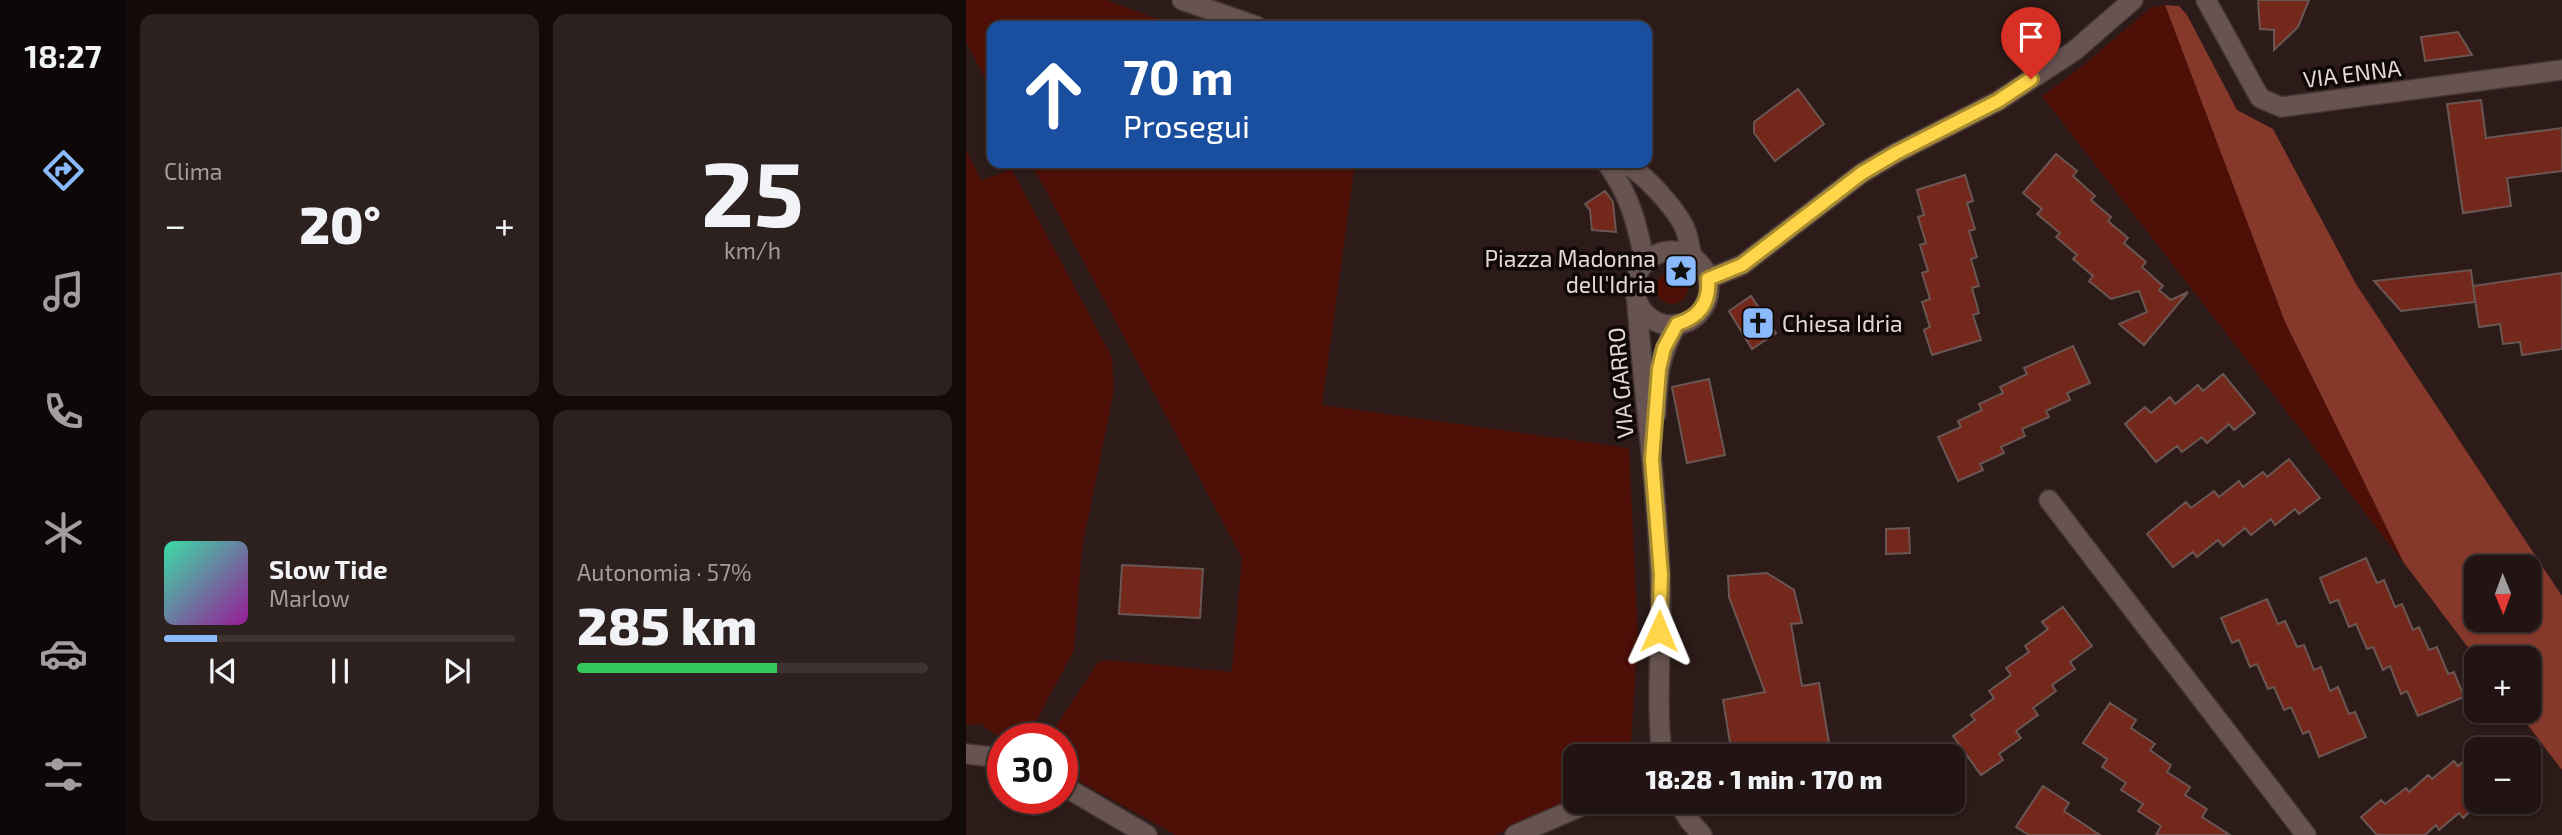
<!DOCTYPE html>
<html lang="it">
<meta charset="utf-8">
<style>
body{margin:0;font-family:"Exo 2",sans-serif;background:#2d2120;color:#f1f3f6;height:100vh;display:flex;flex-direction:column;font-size:26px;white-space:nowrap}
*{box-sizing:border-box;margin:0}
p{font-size:23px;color:#a29e9f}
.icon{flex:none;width:38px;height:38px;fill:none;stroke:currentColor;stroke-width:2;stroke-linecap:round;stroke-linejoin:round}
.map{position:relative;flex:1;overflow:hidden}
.panel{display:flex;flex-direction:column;gap:14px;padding:14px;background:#120b0a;width:840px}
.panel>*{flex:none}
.guide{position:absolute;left:21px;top:21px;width:665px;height:147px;border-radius:14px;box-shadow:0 2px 5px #0004,0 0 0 2px #3e3332;background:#1a4fa0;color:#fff;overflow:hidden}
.needle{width:46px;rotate:179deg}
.fabs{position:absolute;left:1498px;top:555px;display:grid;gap:14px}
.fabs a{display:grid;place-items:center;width:77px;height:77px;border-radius:14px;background:#211412;box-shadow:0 2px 5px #0004,0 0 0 2px #3e3332;font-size:35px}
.speed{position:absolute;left:21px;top:723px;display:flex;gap:14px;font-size:35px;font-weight:700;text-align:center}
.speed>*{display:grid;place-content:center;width:91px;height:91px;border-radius:50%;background:#211412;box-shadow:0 2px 5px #0004,0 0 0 2px #3e3332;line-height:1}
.speed .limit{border:10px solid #d22;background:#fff;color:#111}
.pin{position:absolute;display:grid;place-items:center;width:60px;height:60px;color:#fff;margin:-72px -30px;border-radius:50% 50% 50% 0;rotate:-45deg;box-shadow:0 0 7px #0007}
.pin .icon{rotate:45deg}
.me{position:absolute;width:77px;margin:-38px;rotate:1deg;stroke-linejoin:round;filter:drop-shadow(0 0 5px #0008)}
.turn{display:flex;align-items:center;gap:24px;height:147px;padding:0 21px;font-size:32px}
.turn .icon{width:91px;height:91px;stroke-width:2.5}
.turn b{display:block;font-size:49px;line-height:60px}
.big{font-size:52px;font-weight:800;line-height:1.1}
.panel .card{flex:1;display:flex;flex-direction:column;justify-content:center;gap:10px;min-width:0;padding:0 24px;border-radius:14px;background:#2d2120}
.panel .dial{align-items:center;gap:0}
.dial b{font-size:91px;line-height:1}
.song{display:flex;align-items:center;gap:21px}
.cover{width:84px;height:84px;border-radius:10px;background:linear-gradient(135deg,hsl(160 70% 55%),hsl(300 70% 35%))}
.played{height:7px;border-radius:4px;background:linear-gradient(90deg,#8abafc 15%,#3e3332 15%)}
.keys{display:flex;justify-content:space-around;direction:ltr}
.heat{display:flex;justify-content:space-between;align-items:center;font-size:38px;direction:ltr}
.charge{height:10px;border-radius:5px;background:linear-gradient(90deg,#34c759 57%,#3e3332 0)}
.panel .tiles{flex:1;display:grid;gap:14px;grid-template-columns:repeat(2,1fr)}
.trip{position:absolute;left:597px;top:744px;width:402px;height:70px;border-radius:14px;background:#211412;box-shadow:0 2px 5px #0004,0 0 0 2px #3e3332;font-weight:800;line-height:70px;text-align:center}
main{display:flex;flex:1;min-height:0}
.menu{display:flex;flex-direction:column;width:126px;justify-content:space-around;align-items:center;background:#0d0807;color:#a29e9f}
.menu .icon{width:49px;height:49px}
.menu .on{color:#8abafc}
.menu b{font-size:32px;color:#f1f3f6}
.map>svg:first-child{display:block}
.green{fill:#4e0f07}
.forest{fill:#86382b;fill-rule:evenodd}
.building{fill:#74271b;stroke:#6a5652;stroke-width:2}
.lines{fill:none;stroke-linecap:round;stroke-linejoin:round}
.minor-casing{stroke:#453736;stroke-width:22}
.minor{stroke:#67534f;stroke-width:19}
.route-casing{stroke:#a68a30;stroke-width:18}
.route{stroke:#ffd54a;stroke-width:12}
.labels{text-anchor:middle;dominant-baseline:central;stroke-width:7;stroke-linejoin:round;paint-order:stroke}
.street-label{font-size:23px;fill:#e4d7d5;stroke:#0f0806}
.poi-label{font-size:23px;fill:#e4d7d5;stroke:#0f0806;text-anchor:end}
</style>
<main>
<nav class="menu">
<b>18:27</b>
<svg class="icon on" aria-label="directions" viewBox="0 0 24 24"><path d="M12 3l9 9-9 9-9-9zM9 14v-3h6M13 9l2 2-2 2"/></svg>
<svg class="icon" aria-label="music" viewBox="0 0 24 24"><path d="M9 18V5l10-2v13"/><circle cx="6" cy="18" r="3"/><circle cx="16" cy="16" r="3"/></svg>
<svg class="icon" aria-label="phone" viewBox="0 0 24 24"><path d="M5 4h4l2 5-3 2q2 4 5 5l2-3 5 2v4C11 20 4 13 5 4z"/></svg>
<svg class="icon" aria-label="climate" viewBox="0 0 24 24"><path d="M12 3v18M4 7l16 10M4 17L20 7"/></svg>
<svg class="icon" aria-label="car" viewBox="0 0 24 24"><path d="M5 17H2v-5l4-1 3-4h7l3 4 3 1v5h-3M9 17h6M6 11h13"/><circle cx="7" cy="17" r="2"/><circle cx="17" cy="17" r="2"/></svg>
<svg class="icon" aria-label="filters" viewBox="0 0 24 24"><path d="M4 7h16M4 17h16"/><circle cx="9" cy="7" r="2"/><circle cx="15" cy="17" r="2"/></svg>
</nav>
<section class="panel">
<div class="tiles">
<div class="card"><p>Clima</p>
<div class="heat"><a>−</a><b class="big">20°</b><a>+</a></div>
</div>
<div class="card dial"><b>25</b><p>km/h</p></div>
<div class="card">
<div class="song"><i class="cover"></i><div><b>Slow Tide</b><p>Marlow</p></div></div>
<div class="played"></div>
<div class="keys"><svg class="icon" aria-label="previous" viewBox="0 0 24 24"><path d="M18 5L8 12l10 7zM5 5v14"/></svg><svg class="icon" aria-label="pause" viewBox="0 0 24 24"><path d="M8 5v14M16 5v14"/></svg><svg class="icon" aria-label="next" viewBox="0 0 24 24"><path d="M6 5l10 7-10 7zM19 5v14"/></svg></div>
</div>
<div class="card"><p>Autonomia · 57%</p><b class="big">285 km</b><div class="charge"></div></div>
</div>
</section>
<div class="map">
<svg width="1596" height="835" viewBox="0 0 1596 835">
<rect width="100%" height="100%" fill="#2c1b18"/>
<path class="green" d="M 0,0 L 141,0 L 209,26 L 26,26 L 26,91 L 0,42 Z
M 1199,5 L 1319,322 L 1438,563 L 1076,96 L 1110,71 L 1186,7 Z
M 0,150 L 15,180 L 46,170 L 146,357 L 148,390 L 116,548 L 108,650 L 65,731 L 51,738 L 37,738 L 37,740 L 15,724 L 0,725 Z
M 65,163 L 389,163 L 356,405 L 663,448 L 672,636 L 664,756 L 609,756 L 609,797 L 529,835 L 210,835 L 96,772 L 96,738 L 82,738 L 132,662 L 143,660 L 266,672 L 276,558 Z
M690 288a16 16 0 1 1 32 0a16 16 0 1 1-32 0Z"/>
<path class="forest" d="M 1199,5 L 1213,6 L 1221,15 L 1271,110 L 1307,129 L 1390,284 L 1596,596 L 1596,770 L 1551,711 L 1563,710 L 1563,658 L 1510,658 L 1438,563 L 1319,322 ZM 1510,567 L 1563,567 L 1563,620 L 1510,620 Z"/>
<path class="building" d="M 1292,0 L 1343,0 L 1332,27 L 1308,50 L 1308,30 L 1294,29 Z
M 1492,32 L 1506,55 L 1459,61 L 1455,37 Z
M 832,89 L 858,124 L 809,161 L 788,133 L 788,122 Z
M 1515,100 L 1520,138 L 1596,128 L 1596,171 L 1541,178 L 1545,206 L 1497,213 L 1481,104 Z
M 1090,154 L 1111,171 L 1107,176 L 1129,196 L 1125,200 L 1145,217 L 1142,221 L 1162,238 L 1158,243 L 1180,262 L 1176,267 L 1197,286 L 1193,290 L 1205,300 L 1222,292 L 1178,345 L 1153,324 L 1181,312 L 1173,291 L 1145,299 L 1123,281 L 1127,276 L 1107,259 L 1111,255 L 1090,237 L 1094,233 L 1071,214 L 1076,209 L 1057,193 Z
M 999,175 L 1007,201 L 1001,203 L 1009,229 L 1003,231 L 1011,257 L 1005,259 L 1013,286 L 1006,288 L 1013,313 L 1007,315 L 1015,340 L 966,355 L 958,330 L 964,327 L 956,302 L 964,299 L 956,273 L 962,271 L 954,245 L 960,243 L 952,217 L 958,215 L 951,190 Z
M 639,191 L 647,202 L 650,232 L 626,230 L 624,210 L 619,204 Z
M 1505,270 L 1509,302 L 1435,311 L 1408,281 Z
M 1596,273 L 1596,349 L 1556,355 L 1554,342 L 1537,344 L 1534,324 L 1513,327 L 1507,286 Z
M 785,296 L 810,333 L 786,349 L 763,311 Z
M 1107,346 L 1124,383 L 1101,393 L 1104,400 L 1080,411 L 1083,417 L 1056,429 L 1059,436 L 1035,447 L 1038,453 L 1014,464 L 1017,470 L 992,481 L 972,437 L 995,427 L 992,421 L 1016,410 L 1013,404 L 1037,393 L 1034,387 L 1061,374 L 1058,368 Z
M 1257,374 L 1289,413 L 1268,430 L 1263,424 L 1241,443 L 1236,437 L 1216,452 L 1211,446 L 1190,462 L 1159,424 L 1179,407 L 1185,413 L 1204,397 L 1209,404 L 1232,385 L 1237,391 Z
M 743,379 L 759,455 L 721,463 L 706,387 Z
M 1323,459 L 1354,498 L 1333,514 L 1329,509 L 1309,525 L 1305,519 L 1285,535 L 1279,528 L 1257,546 L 1252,540 L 1231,557 L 1227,552 L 1207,567 L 1181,534 L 1220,502 L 1225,508 L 1248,491 L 1253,497 L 1273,481 L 1277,487 L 1297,472 L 1301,477 Z
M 943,528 L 944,553 L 920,554 L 920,529 Z
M 1400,558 L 1411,583 L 1418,580 L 1429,607 L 1436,604 L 1447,630 L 1453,627 L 1463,650 L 1471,647 L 1482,674 L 1488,672 L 1498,697 L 1452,716 L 1441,691 L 1435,694 L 1424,666 L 1417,670 L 1407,647 L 1401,649 L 1390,624 L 1383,627 L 1372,600 L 1364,603 L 1354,578 Z
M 156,565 L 237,569 L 234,618 L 153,614 Z
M 801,573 L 828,590 L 836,623 L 825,624 L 836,686 L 853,683 L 863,743 L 809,752 L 809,748 L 766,755 L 757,700 L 799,692 L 763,597 L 762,576 Z
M 1301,599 L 1312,624 L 1319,621 L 1331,647 L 1338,645 L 1348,670 L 1355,667 L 1364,691 L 1372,687 L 1383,714 L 1389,712 L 1400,737 L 1353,757 L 1343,731 L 1337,734 L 1325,707 L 1318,710 L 1308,687 L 1302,689 L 1291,664 L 1284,667 L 1273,640 L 1266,643 L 1255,618 Z
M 1097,607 L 1126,646 L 1104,662 L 1109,669 L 1086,685 L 1090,691 L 1067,708 L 1072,715 L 1050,731 L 1055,738 L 1033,754 L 1037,760 L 1015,775 L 987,736 L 1009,720 L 1005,715 L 1028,698 L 1023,691 L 1045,675 L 1040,668 L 1063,652 L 1059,646 L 1082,629 L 1076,622 Z
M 1144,703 L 1170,720 L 1165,728 L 1189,744 L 1184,750 L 1205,765 L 1201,772 L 1224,787 L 1219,795 L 1241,809 L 1236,817 L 1264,835 L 1190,835 L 1195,826 L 1172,811 L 1177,804 L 1155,790 L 1160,783 L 1136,767 L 1141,759 L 1117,743 Z
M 1510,751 L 1510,806 L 1497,818 L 1493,813 L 1473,830 L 1470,825 L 1459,835 L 1411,835 L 1395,817 L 1415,800 L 1419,804 L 1440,788 L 1443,792 L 1462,775 L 1466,779 L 1488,761 L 1492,766 Z
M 1077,786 L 1103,803 L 1098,811 L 1134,835 L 1063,835 L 1050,827 Z"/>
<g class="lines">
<defs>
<path id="minor" d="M 216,0 L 290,26
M 1240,0 L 1294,98 L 1315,107 L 1596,70
M 641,163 C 665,198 670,221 679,262
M 658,163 C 678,173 714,212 721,234 C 723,241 724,249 726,256
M669 288a37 37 0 1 1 74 0a37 37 0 1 1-74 0Z
M 742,279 L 776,265 L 896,173 L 930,153 L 1032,101 L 1108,51 L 1167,0
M 671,302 C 677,393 691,483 694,574 C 697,635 689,695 696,756
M 690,414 C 692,375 692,359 711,324
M 1083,500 L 1340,835
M 0,754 L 37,758
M 96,785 L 181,835
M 712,802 L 723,820 L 736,835
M 549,835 L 625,802"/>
</defs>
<use href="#minor" class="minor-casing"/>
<use href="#minor" class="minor"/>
</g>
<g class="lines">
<defs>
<path id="route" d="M 693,631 L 695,575 L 686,460 L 693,369 L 698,348 L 711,324 C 734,317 744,302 742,279 L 776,265 L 896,173 L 930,153 L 1032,101 L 1065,79"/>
</defs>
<use href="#route" class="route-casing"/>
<use href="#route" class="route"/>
</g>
<defs>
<symbol id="sight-square" viewBox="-11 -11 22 22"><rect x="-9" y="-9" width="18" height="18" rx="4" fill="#8abafc" stroke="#0f0806"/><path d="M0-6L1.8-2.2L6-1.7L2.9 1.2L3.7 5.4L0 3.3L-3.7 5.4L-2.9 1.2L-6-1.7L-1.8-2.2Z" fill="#111"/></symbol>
<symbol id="church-square" viewBox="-11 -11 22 22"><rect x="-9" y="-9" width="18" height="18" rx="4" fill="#8abafc" stroke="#0f0806"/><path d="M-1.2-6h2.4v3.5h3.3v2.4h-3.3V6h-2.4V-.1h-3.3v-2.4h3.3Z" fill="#111"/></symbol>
</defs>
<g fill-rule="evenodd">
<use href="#sight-square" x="696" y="252" width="38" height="38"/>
<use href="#church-square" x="773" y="304" width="38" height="38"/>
</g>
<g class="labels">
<g class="street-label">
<text transform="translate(1386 73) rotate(-7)">VIA ENNA</text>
<text transform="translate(654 383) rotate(-95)">VIA GARRO</text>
</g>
<g class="poi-label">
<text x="690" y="258">Piazza Madonna<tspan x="690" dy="26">dell'Idria</tspan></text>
<text x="816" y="323" text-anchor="start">Chiesa Idria</text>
</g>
</g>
</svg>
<div class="fabs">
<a><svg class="needle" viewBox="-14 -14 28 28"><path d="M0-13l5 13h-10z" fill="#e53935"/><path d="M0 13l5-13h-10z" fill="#a29e9f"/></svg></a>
<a>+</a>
<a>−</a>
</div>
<div class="speed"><div class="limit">30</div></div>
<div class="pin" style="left:1065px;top:79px;background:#d93025"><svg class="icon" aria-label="arrive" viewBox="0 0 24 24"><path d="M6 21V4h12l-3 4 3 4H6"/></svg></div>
<svg class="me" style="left:693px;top:631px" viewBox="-20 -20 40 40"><path d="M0-17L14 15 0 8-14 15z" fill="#ffd54a" stroke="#fff" stroke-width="4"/></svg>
<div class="trip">18:28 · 1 min · 170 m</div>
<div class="guide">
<div class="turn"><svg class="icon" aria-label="ahead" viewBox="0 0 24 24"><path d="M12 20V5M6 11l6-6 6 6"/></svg><div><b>70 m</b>Prosegui</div></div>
</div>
</div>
</main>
